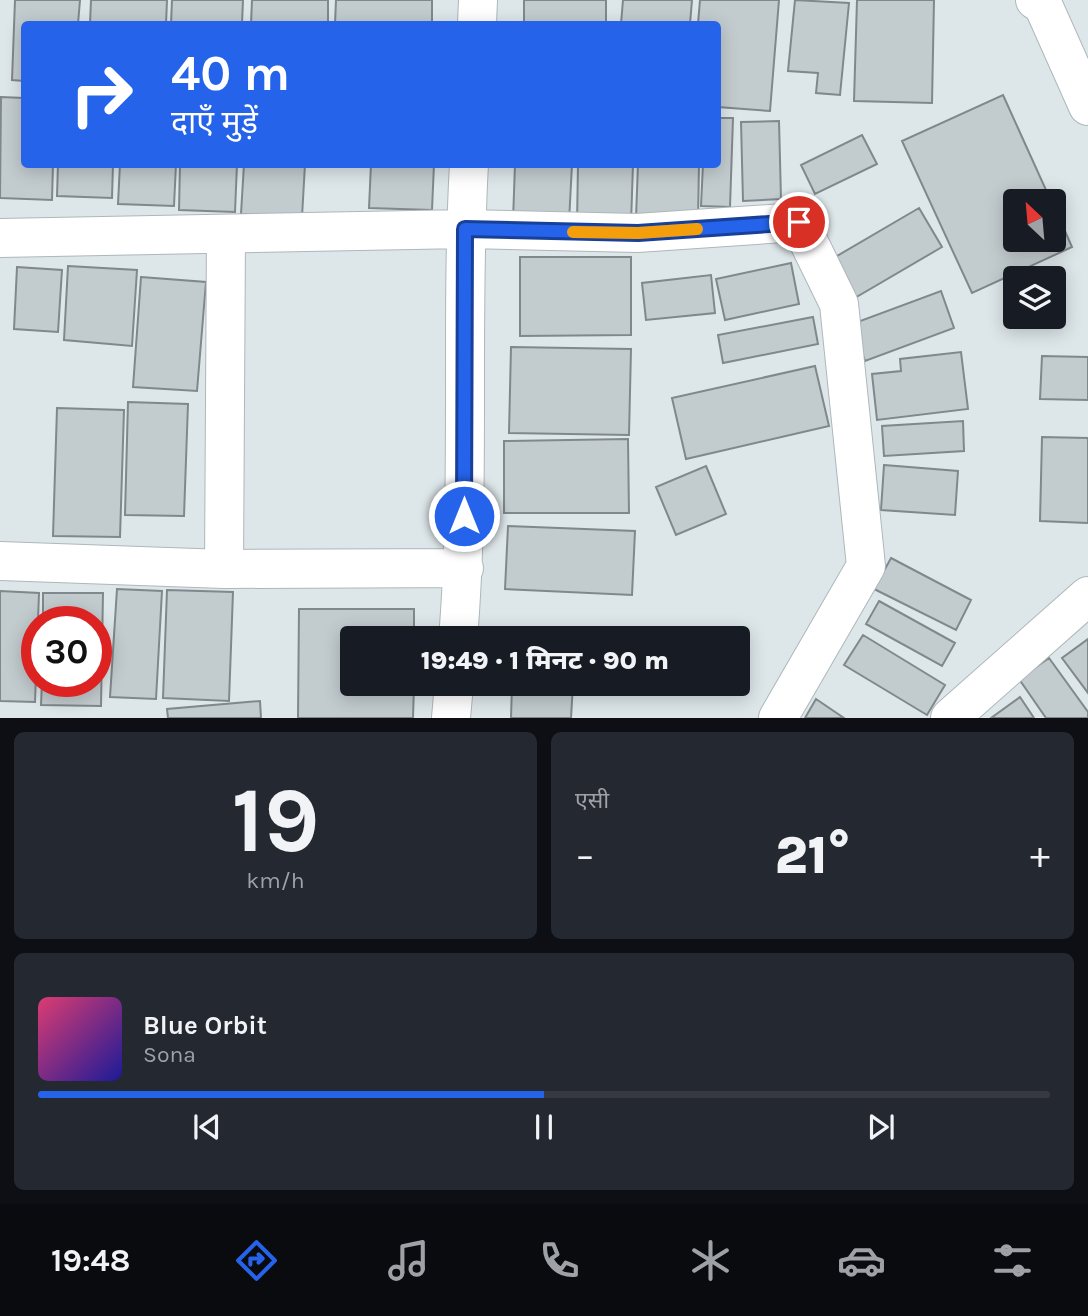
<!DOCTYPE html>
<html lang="hi">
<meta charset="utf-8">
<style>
body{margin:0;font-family:Karla,"Noto Sans Devanagari",sans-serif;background:#242831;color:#f1f3f6;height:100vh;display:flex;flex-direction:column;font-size:26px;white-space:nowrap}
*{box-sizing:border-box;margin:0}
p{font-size:23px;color:#9ea1a6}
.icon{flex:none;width:38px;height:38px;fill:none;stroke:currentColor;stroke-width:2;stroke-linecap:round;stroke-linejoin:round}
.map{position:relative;height:718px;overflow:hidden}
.side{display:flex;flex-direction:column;gap:14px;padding:14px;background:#0d0f14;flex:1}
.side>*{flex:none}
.banner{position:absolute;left:21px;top:21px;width:700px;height:147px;border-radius:7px;box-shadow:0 4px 18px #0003;background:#2563eb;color:#fff;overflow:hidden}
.needle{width:46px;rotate:334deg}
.tools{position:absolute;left:1003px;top:189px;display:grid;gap:14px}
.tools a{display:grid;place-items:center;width:63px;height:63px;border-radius:7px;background:#171b24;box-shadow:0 4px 18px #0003;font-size:35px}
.speed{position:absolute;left:21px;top:606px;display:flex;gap:14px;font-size:35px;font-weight:700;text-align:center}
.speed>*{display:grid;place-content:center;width:91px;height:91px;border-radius:50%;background:#171b24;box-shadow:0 4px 18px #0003;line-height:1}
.speed .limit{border:10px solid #d22;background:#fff;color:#111}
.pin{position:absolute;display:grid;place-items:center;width:60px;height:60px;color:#fff;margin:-30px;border:4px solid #fff;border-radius:50%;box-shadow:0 2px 7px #0007}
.me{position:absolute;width:77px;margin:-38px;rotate:0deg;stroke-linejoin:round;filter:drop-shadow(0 0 5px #0008)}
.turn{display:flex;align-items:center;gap:24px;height:147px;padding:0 35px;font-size:32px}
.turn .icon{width:91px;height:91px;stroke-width:2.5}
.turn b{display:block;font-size:49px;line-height:60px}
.big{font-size:52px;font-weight:800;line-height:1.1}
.side .widget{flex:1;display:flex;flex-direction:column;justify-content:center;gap:10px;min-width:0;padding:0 24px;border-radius:10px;background:#242831}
.side .dial{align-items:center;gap:0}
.dial b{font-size:91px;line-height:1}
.song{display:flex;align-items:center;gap:21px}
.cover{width:84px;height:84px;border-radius:10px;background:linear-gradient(135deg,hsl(340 70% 55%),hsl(240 70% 35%))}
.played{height:7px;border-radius:4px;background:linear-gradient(90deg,#2563eb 50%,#363941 50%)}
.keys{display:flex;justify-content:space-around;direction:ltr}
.heat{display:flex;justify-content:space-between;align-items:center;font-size:38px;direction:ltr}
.side .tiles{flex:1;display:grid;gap:14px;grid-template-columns:1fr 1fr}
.widget:last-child{grid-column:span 2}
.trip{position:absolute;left:340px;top:626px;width:410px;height:70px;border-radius:7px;background:#171b24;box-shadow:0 4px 18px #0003;font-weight:800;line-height:70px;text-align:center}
.menu{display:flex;height:112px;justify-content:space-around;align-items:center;background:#090b0e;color:#9ea1a6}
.menu .icon{width:49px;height:49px}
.menu .active{color:#2563eb}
.menu b{font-size:32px;color:#f1f3f6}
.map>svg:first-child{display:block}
.building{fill:#c2cbce;stroke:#80888b;stroke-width:2}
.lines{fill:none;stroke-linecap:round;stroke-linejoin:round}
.minor-casing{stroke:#aeb7ba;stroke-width:40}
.minor{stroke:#fff;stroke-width:38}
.route-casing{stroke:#184099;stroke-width:18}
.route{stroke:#2563eb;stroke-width:12}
.slow{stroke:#f59e0b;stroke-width:12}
</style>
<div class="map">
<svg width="1088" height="718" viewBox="0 0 1088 718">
<rect width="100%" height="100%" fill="#dde6e9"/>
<path class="building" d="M 15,0 L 80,0 L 78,24 L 24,24 L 24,81 L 12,80 Z
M 91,0 L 167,0 L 166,24 L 90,24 Z
M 172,0 L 243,0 L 242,24 L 171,24 Z
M 252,0 L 328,0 L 328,24 L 251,24 Z
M 336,0 L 432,0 L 432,24 L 335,24 Z
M 524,0 L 606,0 L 606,24 L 524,24 Z
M 623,0 L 692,0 L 690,24 L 621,24 Z
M 700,0 L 779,0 L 770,111 L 718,107 L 718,24 L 698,24 Z
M 795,0 L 849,3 L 840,95 L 816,93 L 818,73 L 788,71 Z
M 857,0 L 934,0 L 932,103 L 854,101 Z
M 1003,95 L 1051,201 L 1015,201 L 1015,240 L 1054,240 L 1054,206 L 1072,247 L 972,293 L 902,141 Z
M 1,97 L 24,98 L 24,164 L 53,164 L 52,200 L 0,198 Z
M 718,118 L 733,118 L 730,207 L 701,206 L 703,164 L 718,164 Z
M 779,121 L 781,199 L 743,201 L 741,122 Z
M 862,135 L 877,164 L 815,194 L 801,165 Z
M 58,164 L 113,164 L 112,198 L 57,196 Z
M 120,164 L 176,164 L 174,206 L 118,204 Z
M 180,164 L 237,164 L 235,212 L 179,210 Z
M 244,164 L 305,164 L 302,217 L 241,214 Z
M 371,164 L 434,164 L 432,210 L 369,208 Z
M 515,164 L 572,164 L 569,222 L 513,221 Z
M 578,164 L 633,164 L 631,224 L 577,224 Z
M 638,164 L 699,164 L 698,220 L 636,218 Z
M 919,208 L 942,247 L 848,302 L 825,263 Z
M 520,257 L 631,257 L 631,335 L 520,336 Z
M 791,263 L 799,304 L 725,320 L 716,279 Z
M 68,266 L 137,270 L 132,346 L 64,340 Z
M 17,267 L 62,270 L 58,332 L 14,329 Z
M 711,275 L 715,313 L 646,320 L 642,283 Z
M 141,277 L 206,282 L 197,391 L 133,387 Z
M 941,291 L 954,328 L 865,361 L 852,324 Z
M 813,317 L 818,344 L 723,363 L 718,335 Z
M 511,347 L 631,349 L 629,435 L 509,433 Z
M 961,352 L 968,409 L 877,420 L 872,374 L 901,371 L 900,359 Z
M 1042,356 L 1088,357 L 1088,400 L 1040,399 Z
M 815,366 L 829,426 L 686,459 L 672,398 Z
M 128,402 L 188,404 L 184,516 L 125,515 Z
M 57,408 L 124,410 L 120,537 L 53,536 Z
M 963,421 L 964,451 L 884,456 L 882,426 Z
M 1042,437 L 1088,438 L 1088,523 L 1040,521 Z
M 628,439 L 629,513 L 504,513 L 504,441 Z
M 884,465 L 958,471 L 955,515 L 881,510 Z
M 706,466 L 726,514 L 676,535 L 656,487 Z
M 508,526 L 635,531 L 632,595 L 505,589 Z
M 891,558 L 971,600 L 956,630 L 874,589 Z
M 117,589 L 162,591 L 156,699 L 110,697 Z
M 167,590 L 233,592 L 229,701 L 163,698 Z
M 0,591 L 39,593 L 35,702 L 0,701 Z
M 43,593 L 103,593 L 101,706 L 41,705 L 42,681 L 96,681 L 96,621 L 43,621 Z
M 879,601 L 955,643 L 942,666 L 866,624 Z
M 299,609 L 414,609 L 414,639 L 352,639 L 352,684 L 414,684 L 413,718 L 298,718 Z
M 863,635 L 945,685 L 927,715 L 844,665 Z
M 1088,639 L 1088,693 L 1062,658 Z
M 1049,658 L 1088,712 L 1088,718 L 1046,718 L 1019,679 Z
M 512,684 L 573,684 L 571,718 L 511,718 Z
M 1020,697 L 1034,718 L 991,718 Z
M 816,699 L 844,718 L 805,718 Z
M 260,701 L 261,718 L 168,718 L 167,709 Z"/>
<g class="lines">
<defs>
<path id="minor" d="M 1035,0 L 1043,5 L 1088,106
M 477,24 L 478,0
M 0,238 L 465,229 L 637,233 L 799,222 L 839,304 L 866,566 L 778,718
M 0,561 L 224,569 L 464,568
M 224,569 L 226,234
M 458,639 C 471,481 460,322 469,164
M 451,718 L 454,684
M 950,718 L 1088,596"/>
</defs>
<use href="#minor" class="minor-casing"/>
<use href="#minor" class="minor"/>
</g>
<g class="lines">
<defs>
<path id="route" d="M 464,516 L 465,229 L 638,233 L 799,222"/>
</defs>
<use href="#route" class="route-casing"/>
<use href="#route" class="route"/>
<path class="slow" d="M 573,232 L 638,233 L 697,229"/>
</g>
</svg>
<div class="tools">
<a><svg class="needle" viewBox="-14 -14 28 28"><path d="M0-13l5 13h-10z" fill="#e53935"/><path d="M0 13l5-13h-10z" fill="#9ea1a6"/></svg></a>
<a><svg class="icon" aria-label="layers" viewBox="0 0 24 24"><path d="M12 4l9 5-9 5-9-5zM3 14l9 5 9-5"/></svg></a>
</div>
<div class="speed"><div class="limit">30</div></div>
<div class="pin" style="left:799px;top:222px;background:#d93025"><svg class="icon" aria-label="arrive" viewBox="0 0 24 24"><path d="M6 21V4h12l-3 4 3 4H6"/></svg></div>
<svg class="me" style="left:464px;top:516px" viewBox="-20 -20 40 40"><circle r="17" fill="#2563eb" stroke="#fff" stroke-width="3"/><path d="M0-11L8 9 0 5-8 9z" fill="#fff"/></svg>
<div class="trip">19:49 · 1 मिनट · 90 m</div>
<div class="banner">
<div class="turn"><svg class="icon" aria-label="right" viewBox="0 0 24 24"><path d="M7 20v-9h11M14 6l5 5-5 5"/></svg><div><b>40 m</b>दाएँ मुड़ें</div></div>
</div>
</div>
<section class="side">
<div class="tiles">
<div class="widget dial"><b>19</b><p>km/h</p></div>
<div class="widget"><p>एसी</p>
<div class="heat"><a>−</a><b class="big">21°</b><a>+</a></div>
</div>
<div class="widget">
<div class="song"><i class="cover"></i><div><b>Blue Orbit</b><p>Sona</p></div></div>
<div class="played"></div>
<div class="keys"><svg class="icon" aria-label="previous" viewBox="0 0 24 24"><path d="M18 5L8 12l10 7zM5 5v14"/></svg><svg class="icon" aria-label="pause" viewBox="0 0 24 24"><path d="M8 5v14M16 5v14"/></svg><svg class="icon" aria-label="next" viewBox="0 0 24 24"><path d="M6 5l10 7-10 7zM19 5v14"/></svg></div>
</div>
</div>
</section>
<nav class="menu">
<b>19:48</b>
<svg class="icon active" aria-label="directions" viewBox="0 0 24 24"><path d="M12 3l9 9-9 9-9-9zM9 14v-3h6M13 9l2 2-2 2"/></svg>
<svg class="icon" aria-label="music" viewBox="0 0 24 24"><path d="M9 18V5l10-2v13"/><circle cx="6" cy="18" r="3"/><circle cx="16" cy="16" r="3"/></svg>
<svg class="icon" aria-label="phone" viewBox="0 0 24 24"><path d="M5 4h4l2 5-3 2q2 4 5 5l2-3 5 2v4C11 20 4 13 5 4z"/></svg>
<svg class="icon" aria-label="climate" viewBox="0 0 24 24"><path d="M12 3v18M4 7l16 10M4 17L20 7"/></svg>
<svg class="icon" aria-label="car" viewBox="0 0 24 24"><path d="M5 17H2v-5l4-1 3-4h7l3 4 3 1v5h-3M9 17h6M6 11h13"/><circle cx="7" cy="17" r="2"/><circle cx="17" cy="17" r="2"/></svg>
<svg class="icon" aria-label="filters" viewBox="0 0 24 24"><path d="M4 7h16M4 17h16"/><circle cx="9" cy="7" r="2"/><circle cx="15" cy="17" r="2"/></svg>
</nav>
